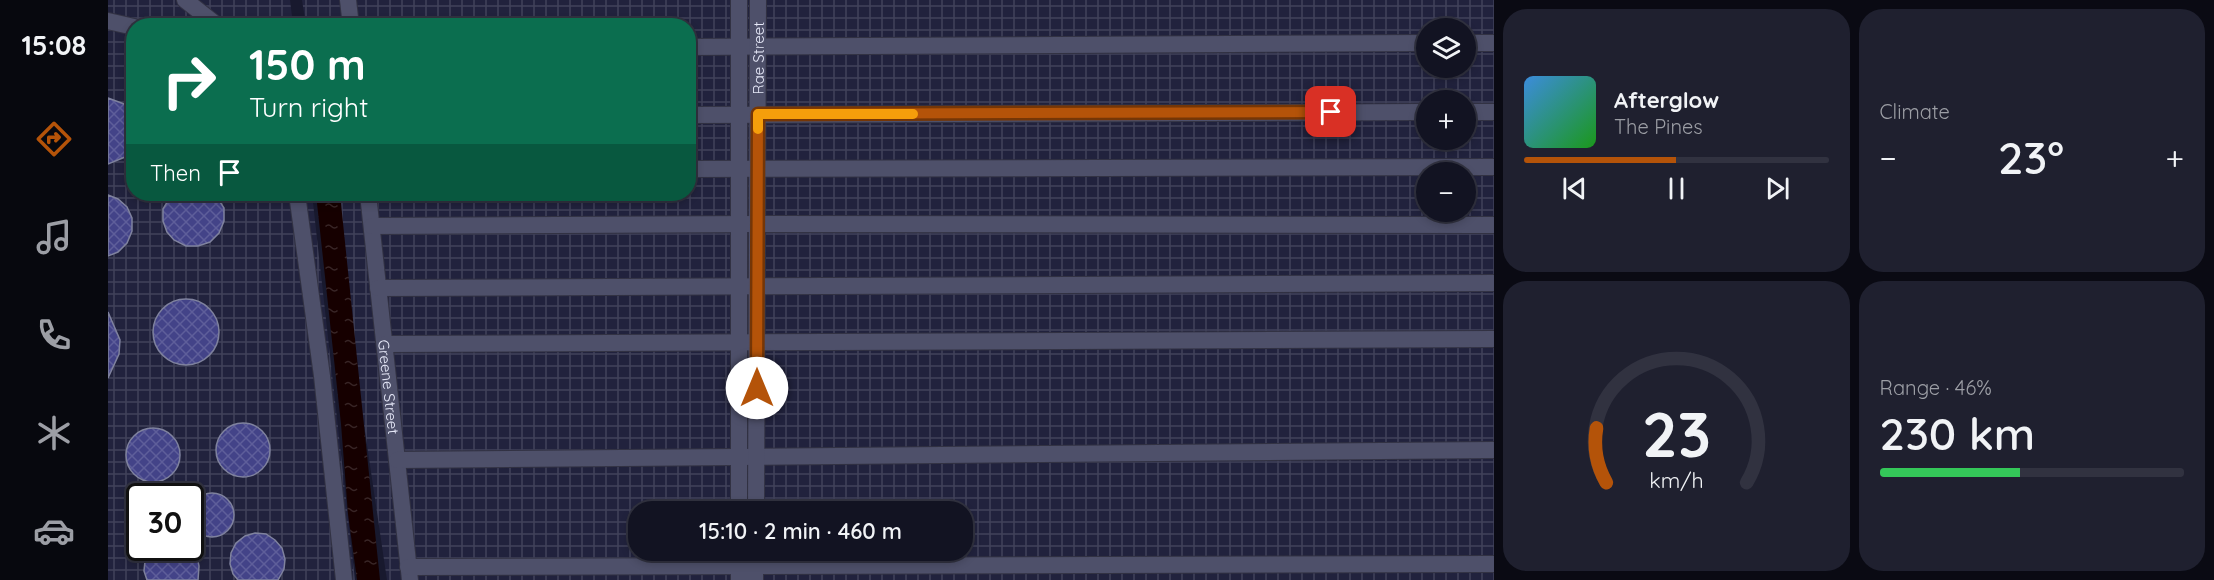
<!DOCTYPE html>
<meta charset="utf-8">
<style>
body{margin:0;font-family:Quicksand,sans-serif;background:#1f202f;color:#f1f3f6;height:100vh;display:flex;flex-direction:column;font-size:22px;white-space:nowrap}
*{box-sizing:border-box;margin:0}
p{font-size:20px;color:#9c9ea5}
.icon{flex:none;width:33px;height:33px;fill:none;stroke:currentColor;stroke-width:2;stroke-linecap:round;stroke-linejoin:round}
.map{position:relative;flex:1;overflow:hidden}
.drawer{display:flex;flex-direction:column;gap:9px;padding:9px;background:#0a0a13;width:720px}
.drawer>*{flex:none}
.top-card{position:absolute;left:18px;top:18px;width:570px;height:183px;border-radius:24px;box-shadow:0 3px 9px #0003,0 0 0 2px #313240;background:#0b6e4f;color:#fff;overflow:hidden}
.tools{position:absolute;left:1308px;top:18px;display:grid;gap:12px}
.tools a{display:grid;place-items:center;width:60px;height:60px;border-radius:50%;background:#121322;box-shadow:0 3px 9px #0003,0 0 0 2px #313240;font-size:30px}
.speed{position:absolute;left:18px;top:483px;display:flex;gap:12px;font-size:30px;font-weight:700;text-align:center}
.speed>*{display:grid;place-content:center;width:78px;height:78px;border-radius:50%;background:#121322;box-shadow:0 3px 9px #0003,0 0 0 2px #313240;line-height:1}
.speed .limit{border:3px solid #111;border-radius:9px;background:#fff;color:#111}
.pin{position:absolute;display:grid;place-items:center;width:51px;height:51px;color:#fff;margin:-26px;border-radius:12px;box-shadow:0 3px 9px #0006}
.me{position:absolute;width:66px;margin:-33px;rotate:0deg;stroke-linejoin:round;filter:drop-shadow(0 0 4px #0008)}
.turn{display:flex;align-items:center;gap:21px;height:126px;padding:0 24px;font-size:27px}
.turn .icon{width:78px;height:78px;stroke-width:2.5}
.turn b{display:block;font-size:42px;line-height:51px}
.then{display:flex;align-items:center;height:57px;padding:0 24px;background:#0003;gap:12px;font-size:22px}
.big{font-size:45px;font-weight:600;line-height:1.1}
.drawer .widget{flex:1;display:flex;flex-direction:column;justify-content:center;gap:9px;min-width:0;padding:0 21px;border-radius:24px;background:#1f202f}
.drawer .dial{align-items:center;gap:0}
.dial svg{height:156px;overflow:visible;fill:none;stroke:#313240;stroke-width:7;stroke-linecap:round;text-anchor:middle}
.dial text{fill:#f1f3f6;stroke:none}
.song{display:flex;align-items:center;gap:18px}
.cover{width:72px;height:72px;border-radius:9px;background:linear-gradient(135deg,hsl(210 70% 55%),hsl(120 70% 35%))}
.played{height:6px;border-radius:3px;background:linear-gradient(90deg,#b45309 50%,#313240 50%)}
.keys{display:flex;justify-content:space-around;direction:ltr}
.heat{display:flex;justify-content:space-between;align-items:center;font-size:33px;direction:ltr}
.charge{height:9px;border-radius:4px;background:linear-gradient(90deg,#34c759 46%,#313240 0)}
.drawer .tiles{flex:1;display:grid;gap:9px;grid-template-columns:repeat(2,1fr)}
.trip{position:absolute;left:520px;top:501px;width:345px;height:60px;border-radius:24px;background:#121322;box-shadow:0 3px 9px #0003,0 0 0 2px #313240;font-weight:600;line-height:60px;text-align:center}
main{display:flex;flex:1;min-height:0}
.tabs{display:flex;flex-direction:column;width:108px;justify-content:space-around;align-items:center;background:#07080e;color:#9c9ea5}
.tabs .icon{width:42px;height:42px}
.tabs .on{color:#b45309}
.tabs b{font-size:27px;color:#f1f3f6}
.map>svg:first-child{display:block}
.industrial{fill:url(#industrial-grid);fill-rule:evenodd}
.water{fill:url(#water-ripples)}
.building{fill:url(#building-cross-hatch);stroke:#7f829e;stroke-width:1.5}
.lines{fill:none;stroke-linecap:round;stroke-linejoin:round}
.minor-casing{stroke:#323243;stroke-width:18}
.minor{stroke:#4e506a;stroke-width:16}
.route-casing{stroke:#753606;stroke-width:15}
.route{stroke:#b45309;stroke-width:10}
.slow{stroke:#f59e0b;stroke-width:10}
.labels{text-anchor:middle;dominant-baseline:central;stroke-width:6;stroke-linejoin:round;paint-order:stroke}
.street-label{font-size:15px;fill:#e6e8f8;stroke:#0f1024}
</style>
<main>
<nav class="tabs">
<b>15:08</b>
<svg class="icon on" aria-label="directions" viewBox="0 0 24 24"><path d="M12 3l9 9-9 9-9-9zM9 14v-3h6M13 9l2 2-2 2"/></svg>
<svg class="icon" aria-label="music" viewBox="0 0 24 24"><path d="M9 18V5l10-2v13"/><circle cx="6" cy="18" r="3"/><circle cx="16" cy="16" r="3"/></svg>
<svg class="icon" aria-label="phone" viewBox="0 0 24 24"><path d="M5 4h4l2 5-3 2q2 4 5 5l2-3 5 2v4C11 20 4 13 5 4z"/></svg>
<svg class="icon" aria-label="climate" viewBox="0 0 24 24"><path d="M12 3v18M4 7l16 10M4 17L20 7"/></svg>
<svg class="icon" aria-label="car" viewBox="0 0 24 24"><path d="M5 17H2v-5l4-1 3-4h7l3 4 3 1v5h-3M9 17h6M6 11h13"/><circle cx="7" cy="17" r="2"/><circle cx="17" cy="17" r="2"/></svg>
</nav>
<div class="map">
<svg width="1386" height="580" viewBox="0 0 1386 580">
<defs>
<pattern id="industrial-grid" width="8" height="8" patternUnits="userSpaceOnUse" patternTransform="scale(1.5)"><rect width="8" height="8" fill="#21223d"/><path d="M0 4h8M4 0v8" fill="none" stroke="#41425a"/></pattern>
<pattern id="water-ripples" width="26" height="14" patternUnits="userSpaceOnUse" patternTransform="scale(1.5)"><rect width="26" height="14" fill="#160000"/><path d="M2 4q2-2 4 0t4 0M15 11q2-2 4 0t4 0" fill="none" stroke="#382526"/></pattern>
<pattern id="building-cross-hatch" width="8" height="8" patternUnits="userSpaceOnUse" patternTransform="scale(1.5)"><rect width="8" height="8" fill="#434388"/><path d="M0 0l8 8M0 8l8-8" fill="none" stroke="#5e5e9a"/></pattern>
</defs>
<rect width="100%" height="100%" fill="#18192e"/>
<path class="industrial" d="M 0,0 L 182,0 L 185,25 L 26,26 L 26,194 L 204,194 L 247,580 L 0,580 ZM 32,496 L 82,496 L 82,548 L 32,548 Z
M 194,0 L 1386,0 L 1386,580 L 279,580 L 222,194 L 580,194 L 580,26 L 198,25 ZM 1318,28 L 1358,28 L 1358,68 L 1318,68 ZM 1318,100 L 1358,100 L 1358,140 L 1318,140 ZM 1318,172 L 1358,172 L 1358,212 L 1318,212 ZM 531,512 L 855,512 L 855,550 L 531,550 Z"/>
<path class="water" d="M 208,194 L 232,194 L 272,580 L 249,580 L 240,514 L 233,424 Z"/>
<path class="building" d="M 0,98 L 16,104 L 26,113 L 26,149 L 17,157 L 0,164 Z
M 64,194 L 107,194 L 116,208 L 116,221 L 111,233 L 102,242 L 90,246 L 78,246 L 66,240 L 59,232 L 55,221 L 55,209 Z
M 0,195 L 10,199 L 19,207 L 24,218 L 24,231 L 19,243 L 10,252 L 0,256 Z
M45 332a33 33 0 1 1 66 0a33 33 0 1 1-66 0Z
M 0,312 L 12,340 L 11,354 L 0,378 Z
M108 450a27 27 0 1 1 54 0a27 27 0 1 1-54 0Z
M18 455a27 27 0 1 1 54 0a27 27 0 1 1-54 0Z
M82 515a22 22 0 1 1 44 0a22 22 0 1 1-44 0Z
M 147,533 L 158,534 L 167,540 L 174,548 L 177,559 L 176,569 L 170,580 L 130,580 L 125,574 L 122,564 L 123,553 L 128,543 L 137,536 Z
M 47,548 L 82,548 L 89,556 L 91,566 L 90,580 L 39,580 L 36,571 L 37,561 Z"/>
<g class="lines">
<defs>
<g id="minor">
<path d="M 77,0 L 110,26"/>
<path d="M 240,0 L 243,26"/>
<path d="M 0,21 L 26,27"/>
<path d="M 1358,43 L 1386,43"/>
<path d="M 580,47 L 1318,43"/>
<path d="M 1358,112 L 1386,112"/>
<path d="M 580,115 L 1318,112"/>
<path d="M 580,169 L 1386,167"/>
<path d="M 189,194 L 214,376 L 236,580"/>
<path id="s1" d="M 260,194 L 302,580"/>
<path d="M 264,226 L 649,224 L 1386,225"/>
<path d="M 270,288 L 1386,283"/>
<path d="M 277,344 L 1386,339"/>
<path d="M 289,460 L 1386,450"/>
<path d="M 631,512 L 631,0"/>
<path id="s2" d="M 648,512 L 650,0"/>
<path d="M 300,567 L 1386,564"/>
<path d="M 631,580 L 631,550"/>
<path d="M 647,580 L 647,550"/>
</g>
</defs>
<use href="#minor" class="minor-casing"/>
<use href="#minor" class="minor"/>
</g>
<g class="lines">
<defs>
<path id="route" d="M 649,388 L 650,114 L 1223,112"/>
</defs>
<use href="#route" class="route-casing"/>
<use href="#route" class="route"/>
<path class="slow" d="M 650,129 L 650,114 L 805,114"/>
</g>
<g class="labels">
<g class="street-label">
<text stroke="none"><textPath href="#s2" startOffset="454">Rae Street</textPath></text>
<text stroke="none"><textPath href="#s1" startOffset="194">Greene Street</textPath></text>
</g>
</g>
</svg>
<div class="tools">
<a><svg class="icon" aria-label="layers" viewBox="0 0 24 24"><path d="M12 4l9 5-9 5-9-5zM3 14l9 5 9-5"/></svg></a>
<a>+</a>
<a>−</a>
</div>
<div class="speed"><div class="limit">30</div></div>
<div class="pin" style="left:1223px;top:112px;background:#d93025"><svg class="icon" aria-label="arrive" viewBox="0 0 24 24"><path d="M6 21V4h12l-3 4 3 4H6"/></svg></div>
<svg class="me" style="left:649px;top:388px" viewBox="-20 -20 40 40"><circle r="19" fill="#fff"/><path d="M0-13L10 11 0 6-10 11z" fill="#b45309"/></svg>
<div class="trip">15:10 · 2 min · 460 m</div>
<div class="top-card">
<div class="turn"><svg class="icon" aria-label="right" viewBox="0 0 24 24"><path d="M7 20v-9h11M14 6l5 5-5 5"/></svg><div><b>150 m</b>Turn right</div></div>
<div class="then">Then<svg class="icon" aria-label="arrive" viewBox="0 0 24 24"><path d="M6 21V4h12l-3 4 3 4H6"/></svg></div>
</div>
</div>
<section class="drawer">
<div class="tiles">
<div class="widget">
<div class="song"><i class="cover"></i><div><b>Afterglow</b><p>The Pines</p></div></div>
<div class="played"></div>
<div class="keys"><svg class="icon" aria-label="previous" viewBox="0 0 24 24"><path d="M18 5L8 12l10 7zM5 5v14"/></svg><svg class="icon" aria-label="pause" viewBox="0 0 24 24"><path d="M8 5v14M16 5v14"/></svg><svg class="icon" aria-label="next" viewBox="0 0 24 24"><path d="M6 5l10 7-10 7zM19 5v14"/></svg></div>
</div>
<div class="widget"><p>Climate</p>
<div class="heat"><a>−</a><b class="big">23°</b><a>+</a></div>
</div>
<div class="widget dial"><svg viewBox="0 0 100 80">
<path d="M14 69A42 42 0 1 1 86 69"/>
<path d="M14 69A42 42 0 0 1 9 41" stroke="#b45309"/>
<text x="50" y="56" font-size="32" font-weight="700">23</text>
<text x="50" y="72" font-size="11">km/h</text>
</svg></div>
<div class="widget"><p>Range · 46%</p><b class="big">230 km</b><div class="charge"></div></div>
</div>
</section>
</main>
